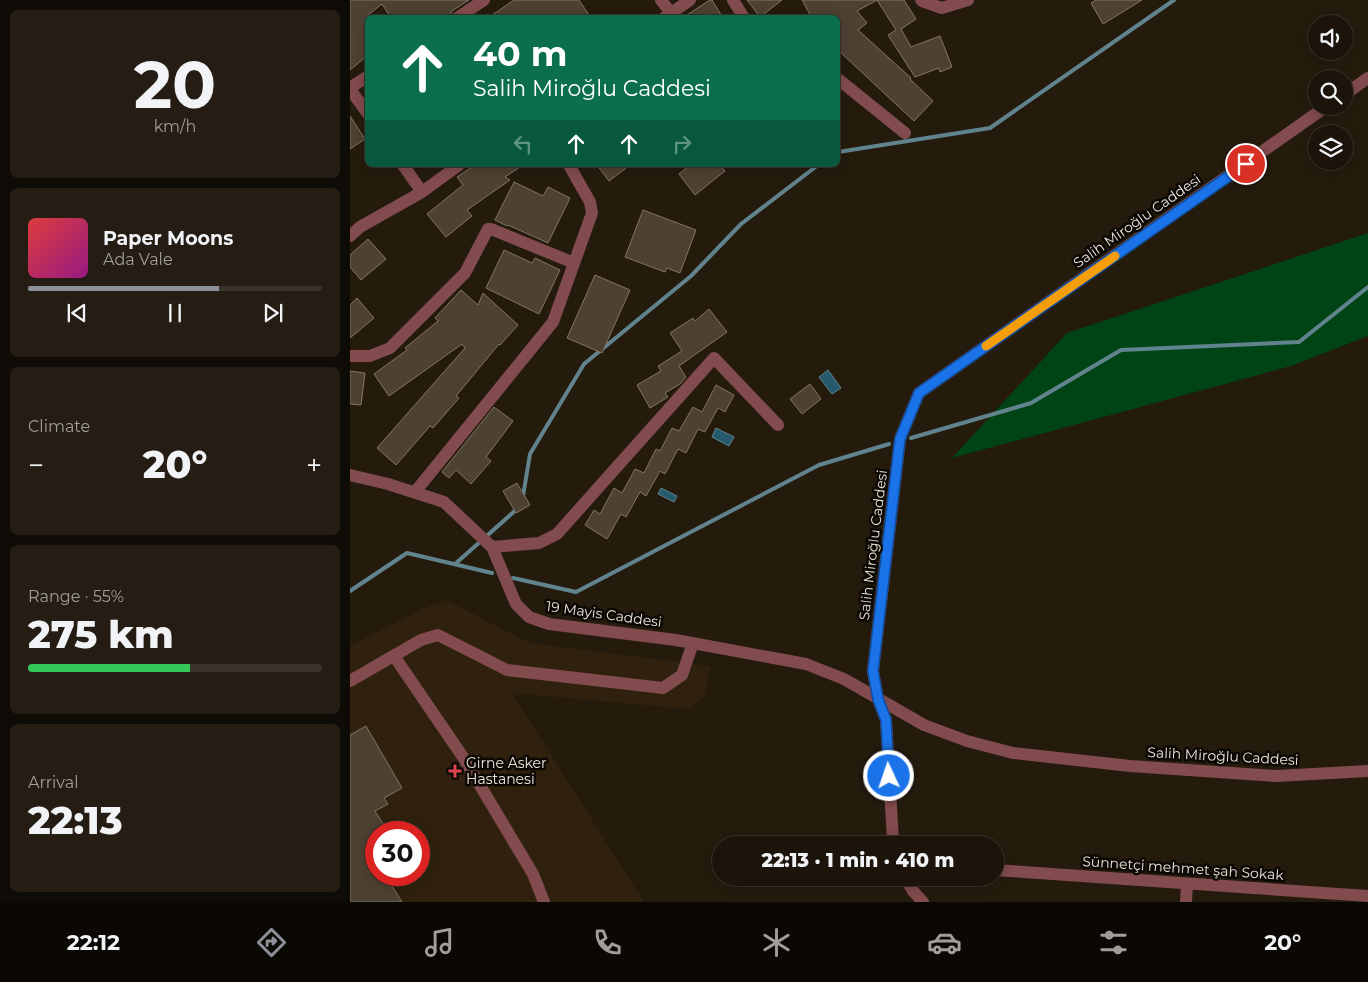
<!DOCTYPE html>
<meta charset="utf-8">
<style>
body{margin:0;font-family:Montserrat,sans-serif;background:#251d13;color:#f1f3f6;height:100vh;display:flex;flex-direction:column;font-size:19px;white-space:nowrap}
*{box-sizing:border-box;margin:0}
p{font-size:16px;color:#a09e9c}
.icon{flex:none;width:28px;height:28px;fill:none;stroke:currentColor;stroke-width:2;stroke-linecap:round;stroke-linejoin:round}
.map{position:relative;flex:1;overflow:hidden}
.drawer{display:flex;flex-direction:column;gap:10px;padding:10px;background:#0f0b06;width:350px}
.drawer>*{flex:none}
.guide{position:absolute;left:15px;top:15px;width:475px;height:152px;border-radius:8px;box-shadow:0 2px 12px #0003,0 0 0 1px #3a332b;background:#0b6e4f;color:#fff;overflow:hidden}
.buttons{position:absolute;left:958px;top:15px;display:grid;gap:10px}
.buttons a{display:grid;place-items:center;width:45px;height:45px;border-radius:50%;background:#1c140a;box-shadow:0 2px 12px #0003,0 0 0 1px #3a332b;font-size:25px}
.speed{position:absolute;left:15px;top:821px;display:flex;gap:10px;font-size:25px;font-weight:700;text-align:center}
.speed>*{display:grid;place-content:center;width:65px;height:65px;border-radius:50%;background:#1c140a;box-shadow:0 2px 12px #0003,0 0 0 1px #3a332b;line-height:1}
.speed .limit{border:8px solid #d22;background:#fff;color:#111}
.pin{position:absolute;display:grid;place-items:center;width:42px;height:42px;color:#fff;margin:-21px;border:2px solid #fff;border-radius:50%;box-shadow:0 1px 5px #0007}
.me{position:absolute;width:55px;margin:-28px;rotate:357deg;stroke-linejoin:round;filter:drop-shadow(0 0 4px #0008)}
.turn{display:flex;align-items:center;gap:18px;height:105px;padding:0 25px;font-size:22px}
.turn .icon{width:65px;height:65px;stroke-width:2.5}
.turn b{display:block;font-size:35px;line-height:42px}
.lanes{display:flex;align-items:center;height:48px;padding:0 25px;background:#0003;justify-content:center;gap:25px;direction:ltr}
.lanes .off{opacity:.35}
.big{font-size:38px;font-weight:800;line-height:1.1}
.drawer .widget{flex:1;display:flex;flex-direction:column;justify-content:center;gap:8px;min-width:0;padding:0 18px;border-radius:8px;background:#251d13}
.drawer .dial{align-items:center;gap:0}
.dial b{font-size:65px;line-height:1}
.song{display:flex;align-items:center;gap:15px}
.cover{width:60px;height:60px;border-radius:8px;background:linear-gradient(135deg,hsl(0 70% 55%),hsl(310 70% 35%))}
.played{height:5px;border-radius:2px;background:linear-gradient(90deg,#8c9099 65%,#3a332b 65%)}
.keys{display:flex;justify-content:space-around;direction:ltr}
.heat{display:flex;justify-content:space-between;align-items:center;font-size:28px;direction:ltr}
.charge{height:8px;border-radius:4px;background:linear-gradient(90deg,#34c759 55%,#3a332b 0)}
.trip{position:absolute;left:362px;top:836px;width:292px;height:50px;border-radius:25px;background:#1c140a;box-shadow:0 2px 12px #0003,0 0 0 1px #3a332b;font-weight:800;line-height:50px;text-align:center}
.menu{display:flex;height:80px;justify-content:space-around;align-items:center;background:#0b0804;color:#a09e9c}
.menu .icon{width:35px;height:35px}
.menu .on{color:#8c9099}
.menu b{font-size:22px;color:#f1f3f6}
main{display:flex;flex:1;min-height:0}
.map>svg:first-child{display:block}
.built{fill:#2f210d;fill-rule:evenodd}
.green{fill:#004415}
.water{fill:#245a6c;stroke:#60838e}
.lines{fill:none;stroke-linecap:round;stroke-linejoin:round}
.stream{stroke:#60838e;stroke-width:4}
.building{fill:#4d4132;stroke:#827565}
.minor{stroke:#824b4d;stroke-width:12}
.route-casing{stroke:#114b97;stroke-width:12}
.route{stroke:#1a73e8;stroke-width:9}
.slow{stroke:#f59e0b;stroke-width:9}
.health-dot{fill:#e0444e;stroke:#0b0703;stroke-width:2}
.labels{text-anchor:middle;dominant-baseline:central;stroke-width:5;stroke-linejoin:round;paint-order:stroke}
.street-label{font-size:14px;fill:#ece4dc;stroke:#0b0703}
.poi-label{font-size:14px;fill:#ece4dc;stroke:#0b0703;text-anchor:start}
</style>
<main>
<section class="drawer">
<div class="widget dial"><b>20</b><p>km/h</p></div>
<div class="widget">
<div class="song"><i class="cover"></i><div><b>Paper Moons</b><p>Ada Vale</p></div></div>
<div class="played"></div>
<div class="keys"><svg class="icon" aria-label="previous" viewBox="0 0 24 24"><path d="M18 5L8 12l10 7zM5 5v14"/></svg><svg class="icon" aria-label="pause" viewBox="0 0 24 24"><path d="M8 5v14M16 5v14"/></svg><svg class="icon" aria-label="next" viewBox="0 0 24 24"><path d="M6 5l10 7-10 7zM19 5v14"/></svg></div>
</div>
<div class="widget"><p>Climate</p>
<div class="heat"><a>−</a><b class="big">20°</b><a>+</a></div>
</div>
<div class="widget"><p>Range · 55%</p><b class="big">275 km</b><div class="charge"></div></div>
<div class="widget"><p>Arrival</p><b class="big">22:13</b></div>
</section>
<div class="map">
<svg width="1018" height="902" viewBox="0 0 1018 902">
<rect width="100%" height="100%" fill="#251b0d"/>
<path class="built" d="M 96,600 L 180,643 L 360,666 L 355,696 L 338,709 L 162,693 L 294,902 L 0,902 L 0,646 L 74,608 ZM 26,832 L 69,832 L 69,875 L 26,875 Z"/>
<path class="green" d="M 1018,233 L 1018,336 L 941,366 L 602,458 L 717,333 Z"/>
<path class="water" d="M 478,370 L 491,388 L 482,394 L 469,377 Z
M 366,428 L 384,437 L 379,446 L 362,437 Z
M 311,488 L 327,496 L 324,502 L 308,494 Z"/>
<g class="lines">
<path class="stream" d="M 488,152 L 640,128 L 824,0
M 561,438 L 681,403 L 771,350 L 949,342 L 1018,287
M 173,496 L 180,454 L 234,364 L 341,276 L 391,224 L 468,165
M 105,564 L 167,509
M 163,578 L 226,592 L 469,465 L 539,444
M 0,591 L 57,553 L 142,573"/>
</g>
<path class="building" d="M 0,0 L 119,0 L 102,11 L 99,18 L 41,18 L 32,4 L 18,15 L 18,55 L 0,70 Z
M 164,0 L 229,0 L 241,18 L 138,18 Z
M 360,0 L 362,0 L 373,18 L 332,18 Z
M 397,0 L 432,0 L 410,17 Z
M 452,0 L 554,0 L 566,19 L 551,29 L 561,47 L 590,36 L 602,67 L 590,72 L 589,68 L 565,77 L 538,35 L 546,30 L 527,0 L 507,11 L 517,23 L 508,30 L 561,78 L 560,79 L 583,101 L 564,121 L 488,50 L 488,18 L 462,18 Z
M 746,0 L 792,0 L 753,24 L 741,3 Z
M 0,116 L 15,139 L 0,149 Z
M 125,165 L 173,165 L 155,177 L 160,180 L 117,210 L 122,216 L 96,237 L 77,214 L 113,185 L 107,177 Z
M 247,165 L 280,165 L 259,181 Z
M 340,165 L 370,165 L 375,171 L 345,195 L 329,174 Z
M 164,182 L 193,196 L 198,187 L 220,198 L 198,243 L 158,225 L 157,226 L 145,220 Z
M 293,210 L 346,230 L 330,273 L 317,268 L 315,272 L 275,257 Z
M 18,239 L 36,259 L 11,280 L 0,267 L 0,255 Z
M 154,250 L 182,263 L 185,258 L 210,270 L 189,314 L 136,288 Z
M 245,275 L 280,290 L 252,353 L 217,338 Z
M 111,290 L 128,305 L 133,293 L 168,325 L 150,345 L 149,344 L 106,396 L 109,398 L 83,428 L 80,426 L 46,465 L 27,448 L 115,348 L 112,344 L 39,396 L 24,374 L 57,350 L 55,348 L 88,321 L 85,318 Z
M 7,298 L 24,318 L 0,338 L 0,305 Z
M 359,309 L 377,332 L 329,366 L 336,377 L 330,384 L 315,393 L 318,397 L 300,408 L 287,385 L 311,371 L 308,366 L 332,351 L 320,333 L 343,318 L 345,321 Z
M 0,371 L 15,373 L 11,405 L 0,404 Z
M 460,384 L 471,399 L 452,414 L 440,399 Z
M 366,385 L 384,395 L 375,412 L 368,408 L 355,432 L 348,429 L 336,453 L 328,449 L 315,474 L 310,471 L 296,496 L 290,492 L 276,517 L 271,514 L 257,539 L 235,525 L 244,510 L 250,514 L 264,488 L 272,493 L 285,469 L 294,473 L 306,449 L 310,451 L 322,428 L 329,431 L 343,407 L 352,412 Z
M 144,407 L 163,421 L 136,457 L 141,461 L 121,484 L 106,470 L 99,478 L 92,472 Z
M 167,483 L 180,505 L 166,513 L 153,491 Z
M 16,726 L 52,788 L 34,798 L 38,804 L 25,811 L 38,832 L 26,832 L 26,875 L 35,875 L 52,902 L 0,902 L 0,735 Z"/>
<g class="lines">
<path class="minor" d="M 311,0 L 321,13
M 383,0 L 394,18
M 571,0 L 572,1 L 592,8 L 618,0
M 107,18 L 134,0
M 314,18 L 340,0
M 488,79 L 555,133
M 0,88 L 18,76
M 0,89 L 18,114
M 994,95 L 1018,78
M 53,165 L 72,192
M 0,236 L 10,227 L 72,192 L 109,165
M 0,356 L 20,356 L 40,348 L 115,273 L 138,229 L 141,229 L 224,263
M 0,475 L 38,484 L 94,502 L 142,547 L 166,604 L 179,617 L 199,624 L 326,640 L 456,664 L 494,679 L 574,725 L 617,741 L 663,753 L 780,766 L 927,776 L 1018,771
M 65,492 L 203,322 L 242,213 L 240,202 L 219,165
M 142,547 L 189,543 L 207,534 L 364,358 L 428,425
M 44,656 L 113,757 L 183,874 L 194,902
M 0,681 L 71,640 L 88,635 L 157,670 L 313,688 L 332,675 L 343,643
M 544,845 L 543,841 L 536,720 L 528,699 L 523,671 L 550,439 L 569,393 L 977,106
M 646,870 L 1018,896
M 555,878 L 563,891 L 573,902
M 836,902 L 837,884"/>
</g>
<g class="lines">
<defs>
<path id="route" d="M 539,776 L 536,720 L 528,699 L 523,671 L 550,439 L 569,393 L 896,164"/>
</defs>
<use href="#route" class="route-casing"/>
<use href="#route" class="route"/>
<path class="slow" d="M 636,346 L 765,256"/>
</g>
<path class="health-dot" d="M102.5 763.5h5v5h5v5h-5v5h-5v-5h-5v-5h5z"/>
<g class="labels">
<g class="street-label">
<text transform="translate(787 221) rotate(-35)">Salih Miroğlu Caddesi</text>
<text transform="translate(523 545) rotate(-83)">Salih Miroğlu Caddesi</text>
<text transform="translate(254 614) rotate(8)">19 Mayis Caddesi</text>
<text transform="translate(873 756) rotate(3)">Salih Miroğlu Caddesi</text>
<text transform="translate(833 868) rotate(4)">Sünnetçi mehmet şah Sokak</text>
</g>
<g class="poi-label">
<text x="116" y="763">Girne Asker<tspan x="116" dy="16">Hastanesi</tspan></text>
</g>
</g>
</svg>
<div class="buttons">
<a><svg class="icon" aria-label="sound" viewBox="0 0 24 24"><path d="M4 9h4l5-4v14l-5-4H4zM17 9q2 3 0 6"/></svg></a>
<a><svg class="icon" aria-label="search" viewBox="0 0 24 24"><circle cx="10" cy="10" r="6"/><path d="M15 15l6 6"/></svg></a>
<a><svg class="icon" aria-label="layers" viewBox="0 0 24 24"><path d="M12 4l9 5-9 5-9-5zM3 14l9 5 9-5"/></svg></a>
</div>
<div class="speed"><div class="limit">30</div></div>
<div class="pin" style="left:896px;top:164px;background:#d93025"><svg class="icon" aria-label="arrive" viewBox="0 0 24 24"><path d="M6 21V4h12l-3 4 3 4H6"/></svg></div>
<svg class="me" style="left:539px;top:776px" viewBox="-20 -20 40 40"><circle r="17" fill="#1a73e8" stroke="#fff" stroke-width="3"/><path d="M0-11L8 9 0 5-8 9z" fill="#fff"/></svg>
<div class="trip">22:13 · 1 min · 410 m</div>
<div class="guide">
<div class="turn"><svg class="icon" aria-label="ahead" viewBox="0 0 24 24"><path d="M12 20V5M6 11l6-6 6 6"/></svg><div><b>40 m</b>Salih Miroğlu Caddesi</div></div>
<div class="lanes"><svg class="icon off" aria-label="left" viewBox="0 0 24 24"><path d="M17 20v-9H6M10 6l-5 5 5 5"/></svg><svg class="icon" aria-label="ahead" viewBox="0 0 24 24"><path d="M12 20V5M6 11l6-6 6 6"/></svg><svg class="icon" aria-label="ahead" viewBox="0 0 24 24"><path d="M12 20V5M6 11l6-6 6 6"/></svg><svg class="icon off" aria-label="right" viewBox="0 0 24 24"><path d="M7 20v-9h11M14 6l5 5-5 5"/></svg></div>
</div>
</div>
</main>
<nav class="menu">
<b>22:12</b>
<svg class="icon on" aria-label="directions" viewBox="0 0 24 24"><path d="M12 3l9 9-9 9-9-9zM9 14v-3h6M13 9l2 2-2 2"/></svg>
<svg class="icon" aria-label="music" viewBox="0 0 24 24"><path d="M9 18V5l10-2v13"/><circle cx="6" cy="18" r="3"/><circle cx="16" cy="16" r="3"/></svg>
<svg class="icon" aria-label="phone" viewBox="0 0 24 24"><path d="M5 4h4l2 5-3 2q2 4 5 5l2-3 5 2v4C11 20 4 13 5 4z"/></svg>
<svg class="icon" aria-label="climate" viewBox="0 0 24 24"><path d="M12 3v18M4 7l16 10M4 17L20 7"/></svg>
<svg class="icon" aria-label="car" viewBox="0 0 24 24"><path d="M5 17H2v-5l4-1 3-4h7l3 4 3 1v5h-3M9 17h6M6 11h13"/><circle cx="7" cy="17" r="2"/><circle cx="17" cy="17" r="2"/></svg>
<svg class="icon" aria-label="filters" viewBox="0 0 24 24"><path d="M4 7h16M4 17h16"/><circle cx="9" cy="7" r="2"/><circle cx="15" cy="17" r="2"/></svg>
<b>20°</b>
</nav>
